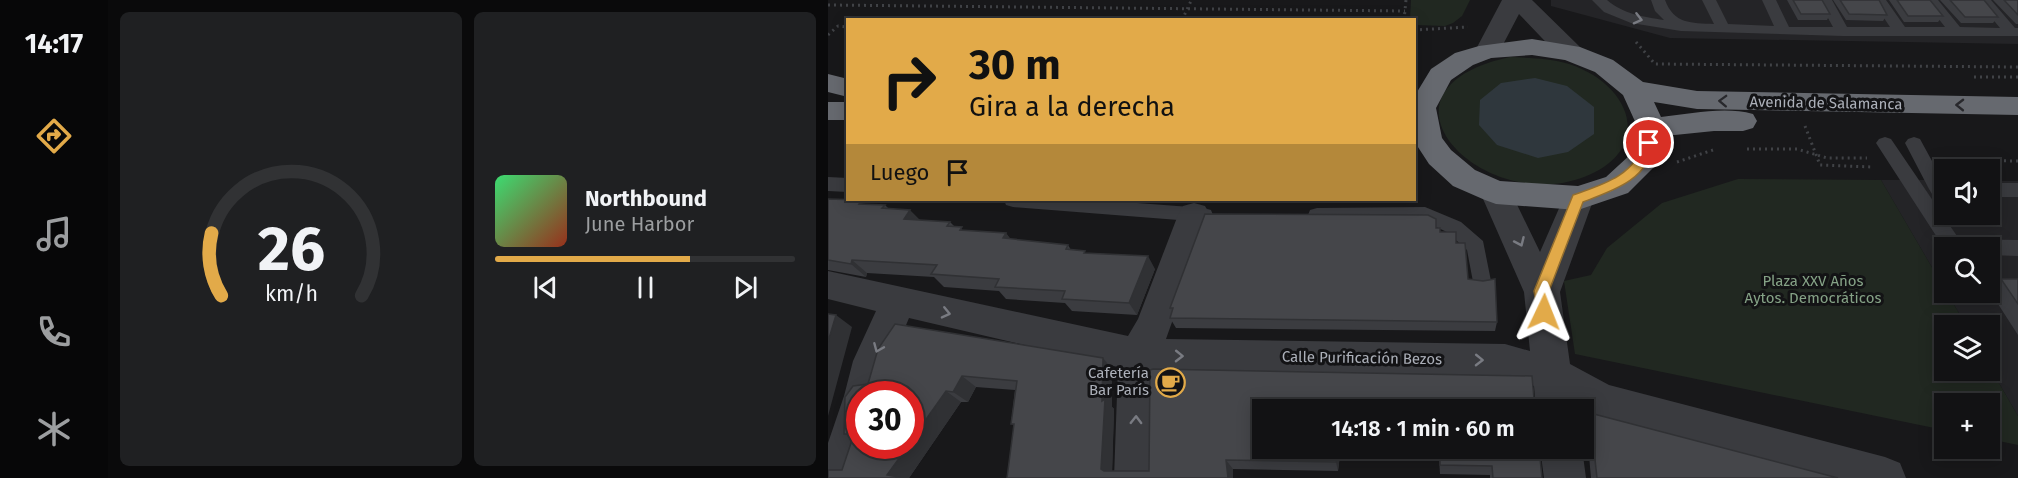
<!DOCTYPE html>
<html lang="es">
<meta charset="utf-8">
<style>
body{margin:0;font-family:"Fira Sans",sans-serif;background:#1f2022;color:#f1f3f6;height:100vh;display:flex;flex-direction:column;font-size:22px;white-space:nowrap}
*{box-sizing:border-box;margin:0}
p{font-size:20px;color:#9c9ea0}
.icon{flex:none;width:33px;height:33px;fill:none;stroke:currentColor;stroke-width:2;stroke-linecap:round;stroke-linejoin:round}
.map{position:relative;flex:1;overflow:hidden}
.sheet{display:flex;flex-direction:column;gap:12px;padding:12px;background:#0a0a0b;width:720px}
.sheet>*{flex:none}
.guide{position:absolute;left:18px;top:18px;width:570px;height:183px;border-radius:0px;box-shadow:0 3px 15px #0003,0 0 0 2px #313234;background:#e2aa49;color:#111;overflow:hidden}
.buttons{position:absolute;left:1106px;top:159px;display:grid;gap:12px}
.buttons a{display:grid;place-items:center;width:66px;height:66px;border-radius:0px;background:#121214;box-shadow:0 3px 15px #0003,0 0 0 2px #313234;font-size:30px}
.speed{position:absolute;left:18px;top:381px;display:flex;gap:12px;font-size:30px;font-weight:700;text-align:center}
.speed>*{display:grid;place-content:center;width:78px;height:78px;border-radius:50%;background:#121214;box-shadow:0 3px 15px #0003,0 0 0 2px #313234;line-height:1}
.speed .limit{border:9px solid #d22;background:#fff;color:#111}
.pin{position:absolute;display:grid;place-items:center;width:51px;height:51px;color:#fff;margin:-26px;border:3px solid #fff;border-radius:50%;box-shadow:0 2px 6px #0007}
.me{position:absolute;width:66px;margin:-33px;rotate:2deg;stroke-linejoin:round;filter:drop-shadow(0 0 4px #0008)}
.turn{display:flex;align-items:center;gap:21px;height:126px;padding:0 24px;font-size:27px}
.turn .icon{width:78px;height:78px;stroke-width:2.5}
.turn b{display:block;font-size:42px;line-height:51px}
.then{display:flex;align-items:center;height:57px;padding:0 24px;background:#0003;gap:12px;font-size:22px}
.sheet .widget{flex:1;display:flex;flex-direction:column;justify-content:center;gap:9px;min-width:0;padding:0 21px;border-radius:9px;background:#1f2022}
.sheet .dial{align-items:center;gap:0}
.dial svg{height:156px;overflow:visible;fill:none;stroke:#313234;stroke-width:7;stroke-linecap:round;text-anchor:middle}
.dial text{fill:#f1f3f6;stroke:none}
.song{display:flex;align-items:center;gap:18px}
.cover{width:72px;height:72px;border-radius:9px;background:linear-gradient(135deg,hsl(140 70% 55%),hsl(10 70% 35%))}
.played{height:6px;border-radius:3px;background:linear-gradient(90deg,#e2aa49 65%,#313234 65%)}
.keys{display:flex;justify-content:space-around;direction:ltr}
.sheet .tiles{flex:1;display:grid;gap:12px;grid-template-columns:repeat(2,1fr)}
.trip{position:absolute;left:424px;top:399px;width:342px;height:60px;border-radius:0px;background:#121214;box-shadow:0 3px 15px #0003,0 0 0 2px #313234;font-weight:600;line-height:60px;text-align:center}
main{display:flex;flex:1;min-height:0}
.tabs{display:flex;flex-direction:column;width:108px;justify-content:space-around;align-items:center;background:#070708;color:#9c9ea0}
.tabs .icon{width:42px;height:42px}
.tabs .active{color:#e2aa49}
.tabs b{font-size:27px;color:#f1f3f6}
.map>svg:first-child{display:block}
.built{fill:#242427}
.green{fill:#212821}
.water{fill:#2f373d}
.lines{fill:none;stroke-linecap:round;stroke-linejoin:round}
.path{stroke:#404246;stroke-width:3;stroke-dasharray:2 4;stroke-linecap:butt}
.lane{fill:#3a3b3f;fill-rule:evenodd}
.street{fill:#3a3b3f;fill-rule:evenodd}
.highway{fill:#66696f;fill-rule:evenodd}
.wall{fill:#3b3c40}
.shaded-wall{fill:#303134}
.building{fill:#45464a;stroke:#303134;stroke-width:1.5}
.oneway{stroke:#797b82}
.oneway2{stroke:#28282c}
.route{fill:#e2aa49;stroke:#936e2f;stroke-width:1.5}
.labels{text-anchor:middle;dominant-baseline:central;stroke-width:6;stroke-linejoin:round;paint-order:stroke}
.street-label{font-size:15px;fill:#acb0b9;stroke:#131315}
.park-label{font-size:15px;fill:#85a286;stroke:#131315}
.poi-label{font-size:15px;fill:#acb0b9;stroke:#131315;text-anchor:end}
</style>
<main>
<nav class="tabs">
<b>14:17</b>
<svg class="icon active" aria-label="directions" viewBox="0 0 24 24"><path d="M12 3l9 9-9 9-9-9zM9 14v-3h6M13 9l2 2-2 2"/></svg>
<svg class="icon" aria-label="music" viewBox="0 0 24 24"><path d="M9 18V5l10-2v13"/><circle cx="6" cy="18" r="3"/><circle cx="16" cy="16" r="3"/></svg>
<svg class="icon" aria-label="phone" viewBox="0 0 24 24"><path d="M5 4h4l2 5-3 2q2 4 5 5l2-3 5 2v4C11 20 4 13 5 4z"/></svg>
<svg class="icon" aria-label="climate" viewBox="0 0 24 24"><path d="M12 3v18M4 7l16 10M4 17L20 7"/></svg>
</nav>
<section class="sheet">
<div class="tiles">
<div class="widget dial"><svg viewBox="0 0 100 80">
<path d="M14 69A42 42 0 1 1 86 69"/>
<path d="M14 69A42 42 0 0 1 9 37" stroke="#e2aa49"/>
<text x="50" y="56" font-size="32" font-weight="700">26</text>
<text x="50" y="72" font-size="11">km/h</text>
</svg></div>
<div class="widget">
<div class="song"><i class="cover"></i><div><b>Northbound</b><p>June Harbor</p></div></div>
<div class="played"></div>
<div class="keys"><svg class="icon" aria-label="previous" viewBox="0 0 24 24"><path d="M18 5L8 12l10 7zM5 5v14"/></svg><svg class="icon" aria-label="pause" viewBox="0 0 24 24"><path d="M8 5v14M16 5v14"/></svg><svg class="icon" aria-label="next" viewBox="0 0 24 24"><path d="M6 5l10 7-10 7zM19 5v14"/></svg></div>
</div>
</div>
</section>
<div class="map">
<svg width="1190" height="478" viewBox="0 0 1190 478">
<rect width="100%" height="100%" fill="#18181a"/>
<path class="built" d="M 723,0 L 1190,0 L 1190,44 L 842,38 L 723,6 Z
M 1053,180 L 1116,180 L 1116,214 L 1161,214 L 1161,181 L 1190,181 L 1190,416 L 1161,366 L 1161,326 L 1138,325 L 1119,293 L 1161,292 L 1161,248 L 1116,248 L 1116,288 Z"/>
<path class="green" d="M 583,0 L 642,0 L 634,16 L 625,23 L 617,26 L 587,25 L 586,20 L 582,19 Z
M 682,57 C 702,58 722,58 741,64 C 803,84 828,149 756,177 C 655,216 529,90 682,57 Z
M 910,179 L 1053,180 L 1116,288 L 1116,292 L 1119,293 L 1138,325 L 1116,326 L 1116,370 L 1161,370 L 1161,366 L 1190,416 L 1190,445 L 1161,439 L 1161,404 L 1116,404 L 1116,430 L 747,354 L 736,281 L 763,275 L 779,248 L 834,203 Z"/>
<path class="water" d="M 707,78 L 739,86 L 766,107 L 766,134 L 740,152 L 710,158 L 669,145 L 651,125 L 652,100 L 673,83 Z"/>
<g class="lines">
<path class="path" d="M 0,5 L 577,11
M 354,20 L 363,1
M 576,20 L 578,0
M 586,30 L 640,27
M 0,35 L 10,26 L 20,27
M 808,42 L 827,64 L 1190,67
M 1146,77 L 1190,77
M 977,126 L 992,165 L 1044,167
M 919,149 L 969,149 L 999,158 L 1039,158
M 1122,160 L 1190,161
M 849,162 L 885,150
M 1127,168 L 1152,169"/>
<path class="lane" d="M 764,0 L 779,0 C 795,14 816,17 836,20 L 827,11 L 823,0 L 837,0 C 846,24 863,23 886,24 L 874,0 L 888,0 L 900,24 L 946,26 L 934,0 L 948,0 L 961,27 L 1005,27 L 990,0 L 1004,0 L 1019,27 L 1062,27 L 1044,0 L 1058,0 L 1077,27 L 1117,27 L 1096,0 L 1110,0 L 1132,27 L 1172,28 L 1149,0 L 1163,0 L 1187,28 L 1190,28 L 1190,36 L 1015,36 L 853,31 L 803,23 L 776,12 Z
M 1057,137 L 1063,139 L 1131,239 L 1190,240 L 1190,256 L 1161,255 L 1161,248 L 1116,248 L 1048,143 L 1051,139 Z
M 1086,137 L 1092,139 L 1116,183 L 1116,194 L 1110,196 L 1104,194 L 1101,189 L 1077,143 L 1080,139 Z
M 0,177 L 20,178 L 20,192 L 0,191 Z
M 1161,183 L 1190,183 L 1190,197 L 1161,197 Z
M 176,200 L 269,200 L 376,208 L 383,210 L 385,215 L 383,220 L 376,222 L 185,207 L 178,205 Z
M 597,207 L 633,222 L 655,241 L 663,281 L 660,287 L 653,289 L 646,287 L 639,250 L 619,232 L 595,221 L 489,222 L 482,220 L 480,215 L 482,210 L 489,208 Z"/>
<path class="street" d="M 674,0 L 704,0 L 752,47 L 756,53 L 752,59 L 743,61 L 734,59 L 691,14 L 669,56 L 660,59 L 651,56 L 647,51 Z
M 668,180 L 679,184 L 712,252 L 739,190 L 750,186 L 761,190 L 766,198 L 732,292 L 742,364 L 781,385 L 1057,457 L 1072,463 L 1078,478 L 980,478 L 773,421 L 756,413 L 756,410 L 708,410 L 706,386 L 677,378 L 328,372 L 328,478 L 286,478 L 290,367 L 81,318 L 63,361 L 54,394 L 32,394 L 32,446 L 41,446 L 31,478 L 0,478 L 0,443 L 16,396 L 25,361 L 48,311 L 0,299 L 0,271 L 300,336 L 310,319 L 350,215 L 355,206 L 366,203 L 377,206 L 382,215 L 338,339 L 677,344 L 702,351 L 696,292 L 652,192 L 657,184 Z
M 712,448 L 754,448 L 758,478 L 716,478 Z"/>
<path class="highway" d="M 704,39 L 752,47 L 785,60 L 815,82 L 869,91 L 1190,97 L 1190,115 L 869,109 L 826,102 L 833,117 C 863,114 896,106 925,114 L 929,121 L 925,128 L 915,131 L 886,131 L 837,136 L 832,158 L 828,165 L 800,193 L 750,210 L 668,204 L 657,200 L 625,186 L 601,164 L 586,141 L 586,97 L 603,69 L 627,53 L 651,46 ZM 704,55 L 737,60 L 767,72 L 795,95 L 810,128 L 803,154 L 778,177 L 750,186 L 672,181 L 647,170 L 623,150 L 614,138 L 608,108 L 623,80 L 645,65 L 663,58 Z
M 0,74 L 20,79 L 20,97 L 0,92 Z
M 0,102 L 20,102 L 20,120 L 0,120 Z"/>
</g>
<path class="wall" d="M 959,0 L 994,0 L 1002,14 L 999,20 L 970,20 Z
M 1005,0 L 1051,0 L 1059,15 L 1055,21 L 1018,20 Z
M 1061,0 L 1102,0 L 1115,16 L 1110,22 L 1076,22 Z
M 1112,0 L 1156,0 L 1170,17 L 1165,23 L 1133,23 Z
M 1165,0 L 1190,0 L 1190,24 L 1188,24 Z
M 0,199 L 38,204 L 57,205 L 61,209 L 92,220 L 122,222 L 126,226 L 137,231 L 178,233 L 182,239 L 240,245 L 243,250 L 327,269 L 309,315 L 244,311 L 237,303 L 178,299 L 171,291 L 116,287 L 106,277 L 39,273 L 38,277 L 0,270 Z
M 608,228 L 612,232 L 640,279 L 669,322 L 667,331 L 348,328 L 342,318 L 344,311 L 342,308 Z
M 1173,279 L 1190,279 L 1190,335 L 1161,290 Z
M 50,349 L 284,369 L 284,407 L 286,409 L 284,471 L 321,471 L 435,448 L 711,448 L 714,478 L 662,478 L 662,475 L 612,474 L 611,458 L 512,455 L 510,471 L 405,469 L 405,478 L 179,478 L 186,425 L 183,424 L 187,390 L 148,387 L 140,402 L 133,402 L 81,478 L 0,478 L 14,470 L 25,439 L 16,434 L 40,384 Z
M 762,413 L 1010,478 L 763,478 L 758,422 Z"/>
<path class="shaded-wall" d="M 82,210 L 95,223 L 76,219 Z
M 178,233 L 188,246 L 175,238 Z
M 320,256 L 327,269 L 309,315 L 301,303 Z
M 24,260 L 39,273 L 38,277 L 23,264 Z
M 8,315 L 24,327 L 0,416 L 0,342 Z
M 275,358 L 284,369 L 284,407 L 286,409 L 284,478 L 273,469 Z
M 134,376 L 148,387 L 140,402 L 125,392 Z
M 118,391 L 133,402 L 81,478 L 64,478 L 59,475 L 80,446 L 82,446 L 82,442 Z
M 509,448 L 510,448 L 512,455 L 510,471 L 508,462 Z
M 398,460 L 405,469 L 405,478 L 400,478 Z"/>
<path class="building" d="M 965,0 L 994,0 L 1002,14 L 973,14 Z
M 1012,0 L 1051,0 L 1059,15 L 1021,14 Z
M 1069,0 L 1102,0 L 1115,16 L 1080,16 Z
M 1122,0 L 1156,0 L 1170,17 L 1137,17 Z
M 1176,0 L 1190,0 L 1190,15 Z
M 0,199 L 34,200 L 31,204 L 57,205 L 54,208 L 82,210 L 76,219 L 122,222 L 119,226 L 134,227 L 132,230 L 178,233 L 175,238 L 240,245 L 238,249 L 257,251 L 256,253 L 320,256 L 301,303 L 234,299 L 237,291 L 167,287 L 171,279 L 103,274 L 109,265 L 24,260 L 23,264 L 0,260 Z
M 377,214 L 600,215 L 608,219 L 608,228 L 612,228 L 612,232 L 628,232 L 628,243 L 637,243 L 640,279 L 655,281 L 667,279 L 669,322 L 342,318 L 345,308 L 342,308 Z
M 1173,279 L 1190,279 L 1190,304 Z
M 0,314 L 8,315 L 0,342 Z
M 67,324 L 275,358 L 274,401 L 277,399 L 273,469 L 276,471 L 321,471 L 322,370 L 325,369 L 704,376 L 707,410 L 435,410 L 435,448 L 509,448 L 508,462 L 398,460 L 400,478 L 179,478 L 186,424 L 183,424 L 189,381 L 134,376 L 125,392 L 118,391 L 82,442 L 82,394 L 32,394 L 32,446 L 80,446 L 59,475 L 71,477 L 70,478 L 0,478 L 0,470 L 14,470 L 25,437 L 23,434 L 16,434 L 17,397 L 25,386 L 40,384 L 50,349 Z
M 762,413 L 1010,478 L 769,478 Z
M 612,448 L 711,448 L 714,478 L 665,478 L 664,466 L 612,465 Z"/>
<defs><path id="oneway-chevron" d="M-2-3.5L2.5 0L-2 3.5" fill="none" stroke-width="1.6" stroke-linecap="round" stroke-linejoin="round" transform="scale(1.5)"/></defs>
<g class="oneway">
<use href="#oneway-chevron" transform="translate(810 19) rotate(14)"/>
<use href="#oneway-chevron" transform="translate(692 242) rotate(66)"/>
<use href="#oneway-chevron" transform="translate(118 313) rotate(13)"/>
<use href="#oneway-chevron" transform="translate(50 348) rotate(113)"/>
<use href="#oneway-chevron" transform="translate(351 356) rotate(1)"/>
<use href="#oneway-chevron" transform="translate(651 360) rotate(1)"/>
<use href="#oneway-chevron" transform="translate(308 420) rotate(-89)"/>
</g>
<g class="oneway2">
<use href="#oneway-chevron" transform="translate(895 101) rotate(-178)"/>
<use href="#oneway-chevron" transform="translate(1132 105) rotate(-179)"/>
</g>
<path class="route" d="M 821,139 L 827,143 C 819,180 787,190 755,202 L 721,291 L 724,312 L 722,317 L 716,319 L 711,317 L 706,291 L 745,195 C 773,185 807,176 815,143 Z"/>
<defs>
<symbol id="cafe-ring" viewBox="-11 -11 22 22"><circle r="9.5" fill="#131315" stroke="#e2aa49" stroke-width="1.5"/><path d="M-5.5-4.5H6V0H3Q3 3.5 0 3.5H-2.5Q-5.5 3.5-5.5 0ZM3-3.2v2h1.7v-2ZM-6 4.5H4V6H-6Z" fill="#e2aa49"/></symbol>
</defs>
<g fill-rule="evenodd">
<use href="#cafe-ring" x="326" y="366" width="33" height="33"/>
</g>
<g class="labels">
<g class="street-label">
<text transform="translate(998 103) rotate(1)">Avenida de Salamanca</text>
<text transform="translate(534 358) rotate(1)">Calle Purificación Bezos</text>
</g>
<g class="park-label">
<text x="985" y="281">Plaza XXV Años<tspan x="985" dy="17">Aytos. Democráticos</tspan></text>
</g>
<g class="poi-label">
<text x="321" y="373">Cafetería<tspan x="321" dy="17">Bar París</tspan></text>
</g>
</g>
</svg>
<div class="buttons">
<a><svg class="icon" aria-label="sound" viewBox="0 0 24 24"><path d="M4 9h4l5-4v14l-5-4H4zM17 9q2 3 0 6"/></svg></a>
<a><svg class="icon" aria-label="search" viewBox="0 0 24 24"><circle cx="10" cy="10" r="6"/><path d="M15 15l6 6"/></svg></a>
<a><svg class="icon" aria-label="layers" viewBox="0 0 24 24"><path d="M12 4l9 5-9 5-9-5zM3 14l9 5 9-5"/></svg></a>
<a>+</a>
</div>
<div class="speed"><div class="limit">30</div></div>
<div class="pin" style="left:821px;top:143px;background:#d93025"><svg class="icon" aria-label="arrive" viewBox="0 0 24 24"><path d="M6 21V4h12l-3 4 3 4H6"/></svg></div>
<svg class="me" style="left:716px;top:312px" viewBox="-20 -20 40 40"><path d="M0-17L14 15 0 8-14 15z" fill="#e2aa49" stroke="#fff" stroke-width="4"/></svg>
<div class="trip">14:18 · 1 min · 60 m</div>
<div class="guide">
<div class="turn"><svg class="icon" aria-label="right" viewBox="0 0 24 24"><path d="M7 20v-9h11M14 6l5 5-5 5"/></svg><div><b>30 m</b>Gira a la derecha</div></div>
<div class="then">Luego<svg class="icon" aria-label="arrive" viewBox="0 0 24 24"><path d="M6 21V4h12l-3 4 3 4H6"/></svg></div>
</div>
</div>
</main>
